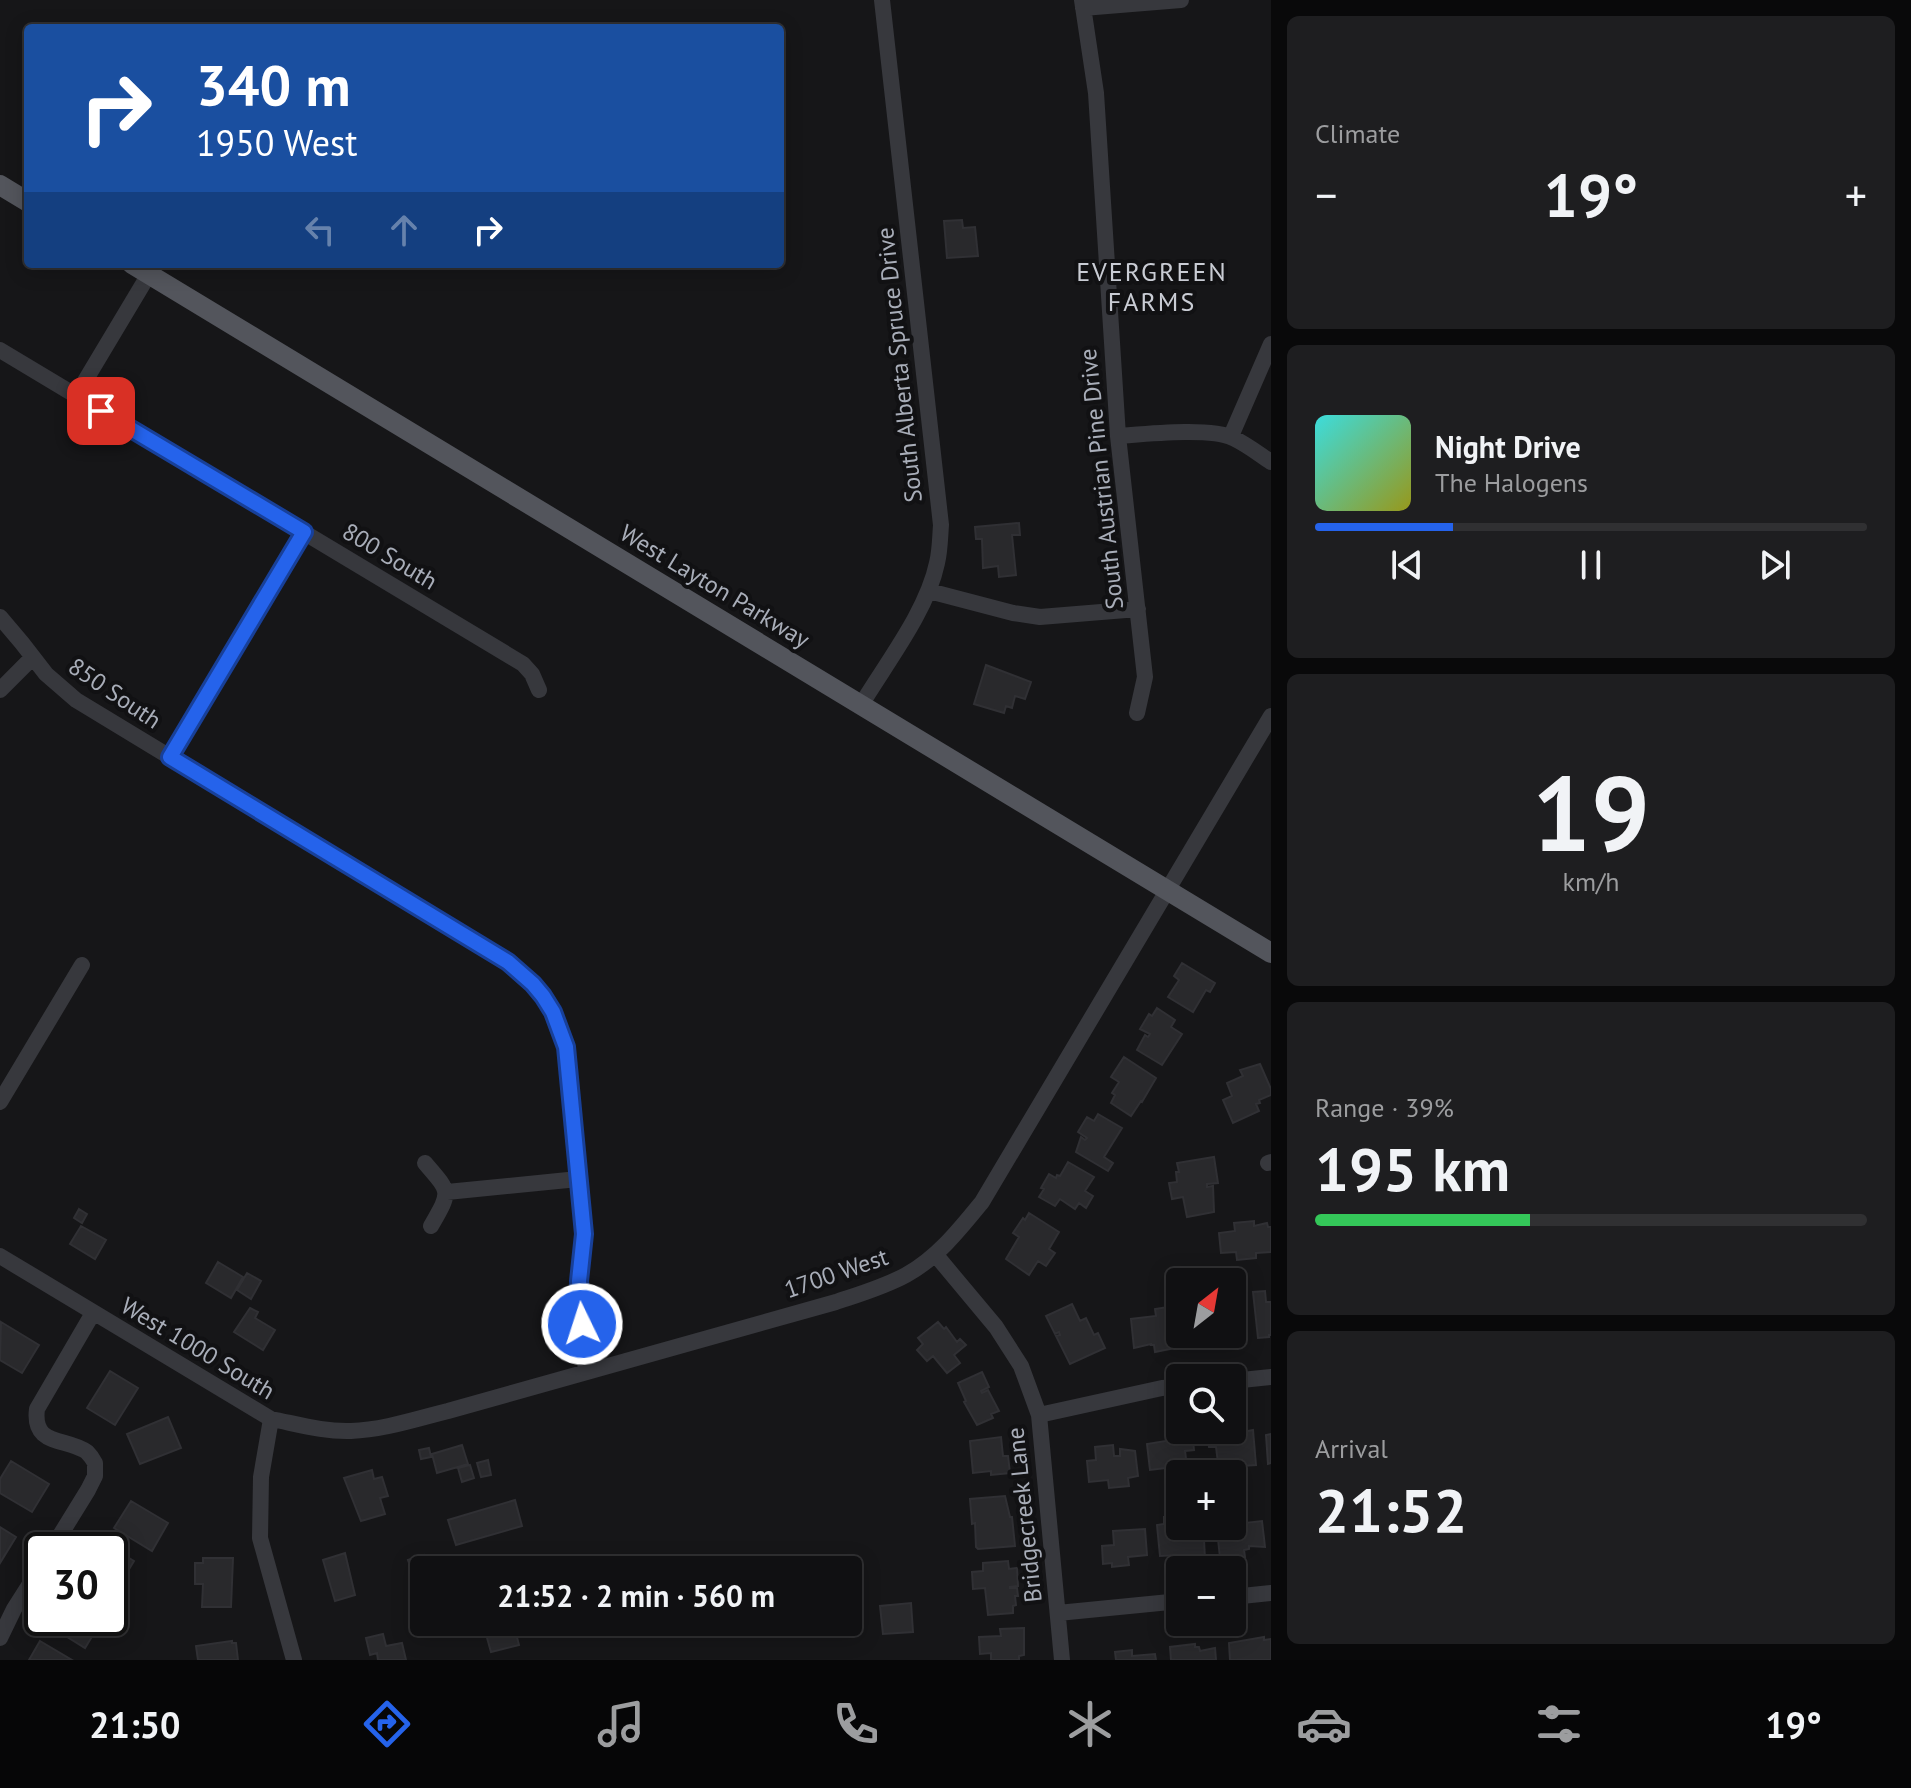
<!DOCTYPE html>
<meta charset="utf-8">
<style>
body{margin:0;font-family:"PT Sans",sans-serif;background:#1e1e20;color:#f1f3f6;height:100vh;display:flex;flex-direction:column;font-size:30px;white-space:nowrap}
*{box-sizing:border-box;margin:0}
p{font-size:26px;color:#9c9d9f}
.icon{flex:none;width:44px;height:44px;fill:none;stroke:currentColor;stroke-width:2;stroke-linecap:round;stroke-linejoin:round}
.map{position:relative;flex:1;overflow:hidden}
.details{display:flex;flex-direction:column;gap:16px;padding:16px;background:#09090a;width:640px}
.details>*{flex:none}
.hud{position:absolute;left:24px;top:24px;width:760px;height:244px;border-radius:8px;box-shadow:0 4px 20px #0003,0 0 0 2px #303032;background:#1a4fa0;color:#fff;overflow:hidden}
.needle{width:52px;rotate:31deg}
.controls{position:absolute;left:1166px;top:1268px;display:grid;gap:16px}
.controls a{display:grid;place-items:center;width:80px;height:80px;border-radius:8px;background:#101012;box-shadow:0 4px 20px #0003,0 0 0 2px #303032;font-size:40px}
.speed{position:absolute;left:24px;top:1532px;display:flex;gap:16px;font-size:40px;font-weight:700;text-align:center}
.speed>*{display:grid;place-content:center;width:104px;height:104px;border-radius:50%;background:#101012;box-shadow:0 4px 20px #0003,0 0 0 2px #303032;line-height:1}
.speed .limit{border:4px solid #111;border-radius:12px;background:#fff;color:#111}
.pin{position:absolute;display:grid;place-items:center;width:68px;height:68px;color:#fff;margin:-34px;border-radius:16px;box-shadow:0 4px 12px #0006}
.me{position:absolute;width:88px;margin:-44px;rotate:356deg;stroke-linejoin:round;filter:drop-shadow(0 0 6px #0008)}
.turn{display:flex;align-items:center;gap:28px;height:168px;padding:0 40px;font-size:36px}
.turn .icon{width:104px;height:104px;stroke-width:2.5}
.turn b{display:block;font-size:56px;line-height:68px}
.lanes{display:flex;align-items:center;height:76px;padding:0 40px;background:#0003;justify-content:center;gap:40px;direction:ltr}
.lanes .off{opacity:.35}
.big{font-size:60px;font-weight:800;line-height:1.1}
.details .tile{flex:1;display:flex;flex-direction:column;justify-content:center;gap:12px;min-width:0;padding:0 28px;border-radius:12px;background:#1e1e20}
.details .dial{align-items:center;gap:0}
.dial b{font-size:104px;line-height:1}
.song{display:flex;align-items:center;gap:24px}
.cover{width:96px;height:96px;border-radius:12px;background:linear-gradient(135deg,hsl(180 70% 55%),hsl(60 70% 35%))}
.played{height:8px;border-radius:4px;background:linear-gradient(90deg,#2563eb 25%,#303032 25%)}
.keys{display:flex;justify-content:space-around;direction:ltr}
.heat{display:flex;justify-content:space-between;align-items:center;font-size:44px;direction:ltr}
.charge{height:12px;border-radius:6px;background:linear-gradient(90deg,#34c759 39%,#303032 0)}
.trip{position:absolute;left:410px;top:1556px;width:452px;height:80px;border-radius:8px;background:#101012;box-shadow:0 4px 20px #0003,0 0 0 2px #303032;font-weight:800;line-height:80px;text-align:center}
.menu{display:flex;height:128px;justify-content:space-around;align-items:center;background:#060607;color:#9c9d9f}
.menu .icon{width:56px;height:56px}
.menu .on{color:#2563eb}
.menu b{font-size:36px;color:#f1f3f6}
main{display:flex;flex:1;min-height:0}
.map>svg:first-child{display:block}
.building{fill:#29292c;stroke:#303034;stroke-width:2}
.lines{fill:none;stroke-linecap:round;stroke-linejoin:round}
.minor{stroke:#37383d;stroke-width:16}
.major{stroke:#53555c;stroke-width:20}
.route-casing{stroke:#184099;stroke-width:20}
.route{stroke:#2563eb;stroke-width:14}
.labels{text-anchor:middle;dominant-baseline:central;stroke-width:8;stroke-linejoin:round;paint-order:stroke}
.street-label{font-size:24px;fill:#a8adb8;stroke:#111113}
.neighbourhood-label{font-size:26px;letter-spacing:2px;fill:#c9ccd4;stroke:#111113}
</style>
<main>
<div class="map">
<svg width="1271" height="1660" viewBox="0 0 1271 1660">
<rect width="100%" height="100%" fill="#161618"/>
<path class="building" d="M 962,220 L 963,228 L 975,227 L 978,256 L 947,258 L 944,221 Z
M 1019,523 L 1020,535 L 1012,535 L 1016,575 L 999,577 L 998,566 L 983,568 L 982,539 L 976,539 L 975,527 Z
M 986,665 L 1031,682 L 1025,699 L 1015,696 L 1012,708 L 1006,706 L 1004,713 L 974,704 Z
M 1182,963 L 1215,983 L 1210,992 L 1206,990 L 1193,1012 L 1168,997 L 1179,980 L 1174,976 Z
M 1157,1008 L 1175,1020 L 1171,1027 L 1182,1034 L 1162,1065 L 1137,1050 L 1145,1035 L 1148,1037 L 1150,1034 L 1140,1029 L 1149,1014 L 1152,1016 Z
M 1124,1057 L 1156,1078 L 1142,1102 L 1141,1101 L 1131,1116 L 1111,1103 L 1115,1095 L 1112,1093 L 1119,1082 L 1111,1077 Z
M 1260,1064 L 1271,1089 L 1271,1095 L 1259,1100 L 1260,1103 L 1256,1104 L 1259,1111 L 1233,1123 L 1223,1100 L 1232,1096 L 1227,1083 L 1243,1076 L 1240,1070 Z
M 1098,1114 L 1122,1128 L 1104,1157 L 1113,1163 L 1108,1171 L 1076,1152 L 1081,1137 L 1085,1140 L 1087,1138 L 1078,1132 L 1087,1117 L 1094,1121 Z
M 1214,1157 L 1218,1183 L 1207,1184 L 1207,1187 L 1213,1186 L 1214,1212 L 1187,1217 L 1183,1197 L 1172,1199 L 1169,1183 L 1177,1182 L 1176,1172 L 1179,1172 L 1177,1163 Z
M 1068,1162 L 1094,1177 L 1085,1191 L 1093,1196 L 1086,1208 L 1079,1203 L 1075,1209 L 1060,1199 L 1055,1206 L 1039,1197 L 1044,1189 L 1041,1188 L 1049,1174 L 1056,1178 L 1057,1175 L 1060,1176 Z
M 79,1209 L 87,1214 L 82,1223 L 74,1218 Z
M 1029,1213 L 1059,1232 L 1049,1249 L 1055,1253 L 1046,1266 L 1038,1261 L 1029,1275 L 1006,1259 L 1019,1237 L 1013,1233 L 1023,1218 L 1025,1220 Z
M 1254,1221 L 1254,1226 L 1267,1223 L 1268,1227 L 1271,1227 L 1271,1252 L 1256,1253 L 1256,1258 L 1237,1260 L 1236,1252 L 1221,1253 L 1219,1233 L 1235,1231 L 1234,1223 Z
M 81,1226 L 106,1240 L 95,1259 L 70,1244 Z
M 218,1262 L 243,1277 L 231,1298 L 206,1283 Z
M 247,1273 L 261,1281 L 251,1299 L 237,1290 Z
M 1265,1291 L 1266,1302 L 1271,1302 L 1271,1335 L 1269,1335 L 1269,1337 L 1258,1338 L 1253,1292 Z
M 1072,1304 L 1080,1321 L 1086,1318 L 1094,1335 L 1098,1333 L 1105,1348 L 1070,1364 L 1056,1336 L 1060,1335 L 1059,1332 L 1055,1334 L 1046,1316 Z
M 1175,1306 L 1180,1347 L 1155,1352 L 1154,1345 L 1151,1345 L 1151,1344 L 1134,1348 L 1131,1319 L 1156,1316 L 1155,1309 Z
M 250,1308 L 258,1312 L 255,1318 L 275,1330 L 263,1350 L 234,1332 Z
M 1240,1319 L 1242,1337 L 1234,1339 L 1234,1341 L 1218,1343 L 1216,1335 L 1195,1337 L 1195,1334 L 1232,1334 L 1232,1320 Z
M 1,1322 L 39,1345 L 22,1373 L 0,1360 Z
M 938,1322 L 944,1329 L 946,1327 L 957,1342 L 960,1339 L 966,1345 L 954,1355 L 960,1363 L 947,1373 L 933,1356 L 927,1361 L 917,1350 L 923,1344 L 918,1338 Z
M 110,1371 L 138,1388 L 115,1425 L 87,1408 Z
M 982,1372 L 989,1387 L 981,1391 L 982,1393 L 988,1390 L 999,1411 L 991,1414 L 993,1418 L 977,1425 L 964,1402 L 966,1401 L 958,1383 Z
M 168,1417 L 181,1448 L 140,1464 L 127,1434 Z
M 1232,1425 L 1234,1430 L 1238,1429 L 1238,1433 L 1253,1430 L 1256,1465 L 1242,1466 L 1242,1460 L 1218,1463 L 1216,1447 L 1209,1447 L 1207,1430 L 1232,1430 Z
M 1184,1430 L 1192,1431 L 1194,1450 L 1185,1451 L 1187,1466 L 1177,1467 L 1178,1471 L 1166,1472 L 1166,1468 L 1150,1470 L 1147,1444 L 1166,1441 L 1165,1432 Z
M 1271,1434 L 1271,1463 L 1268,1464 L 1266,1435 Z
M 1001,1437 L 1003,1456 L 1008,1456 L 1010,1473 L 991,1475 L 991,1471 L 973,1473 L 970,1441 Z
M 462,1445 L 468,1464 L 437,1473 L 432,1454 Z
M 1113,1445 L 1114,1456 L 1120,1456 L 1120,1449 L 1135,1451 L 1138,1476 L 1128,1478 L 1129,1486 L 1109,1488 L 1108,1480 L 1089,1482 L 1087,1461 L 1096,1460 L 1095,1447 Z
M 429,1448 L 431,1457 L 421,1459 L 419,1450 Z
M 488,1460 L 491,1475 L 481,1477 L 477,1463 Z
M 11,1461 L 49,1484 L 32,1512 L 0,1493 L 0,1479 Z
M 470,1465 L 474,1478 L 462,1482 L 458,1468 Z
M 372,1470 L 374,1479 L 382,1477 L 388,1496 L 380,1498 L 385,1514 L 361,1521 L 344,1478 Z
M 1005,1496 L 1010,1517 L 1012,1517 L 1015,1546 L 978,1549 L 976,1547 L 975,1523 L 972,1524 L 970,1499 Z
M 515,1500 L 522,1526 L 456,1545 L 448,1520 Z
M 131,1501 L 168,1523 L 152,1551 L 114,1528 Z
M 1180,1516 L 1180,1526 L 1194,1526 L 1196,1541 L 1204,1540 L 1205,1559 L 1179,1563 L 1179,1555 L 1160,1556 L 1157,1525 L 1164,1524 L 1164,1517 Z
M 1245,1518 L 1245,1523 L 1262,1521 L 1265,1547 L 1249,1546 L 1249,1549 L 1244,1550 L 1245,1557 L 1220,1558 L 1218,1539 L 1227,1538 L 1225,1526 L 1232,1526 L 1232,1523 L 1234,1523 L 1234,1520 Z
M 0,1527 L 16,1537 L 0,1563 Z
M 1145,1529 L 1147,1555 L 1128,1557 L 1129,1565 L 1112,1567 L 1112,1563 L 1103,1564 L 1102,1546 L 1114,1545 L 1113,1531 Z
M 96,1538 L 134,1561 L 117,1589 L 110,1585 L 110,1550 L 89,1550 Z
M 345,1553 L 355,1595 L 335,1601 L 323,1560 Z
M 424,1555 L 427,1564 L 411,1569 L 408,1560 Z
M 203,1558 L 233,1558 L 231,1607 L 202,1607 L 203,1584 L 195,1584 L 195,1563 L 203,1563 Z
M 494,1559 L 496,1567 L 483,1570 L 452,1570 Z
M 1008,1561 L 1009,1569 L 1017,1568 L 1018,1586 L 1010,1587 L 1010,1588 L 1017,1588 L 1018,1596 L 1015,1596 L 1016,1605 L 1013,1606 L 1013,1613 L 988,1615 L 985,1588 L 973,1589 L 972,1572 L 983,1571 L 983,1563 Z
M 911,1603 L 913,1632 L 883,1634 L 880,1606 Z
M 52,1618 L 99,1618 L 102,1620 L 85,1648 L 48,1625 Z
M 504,1622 L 513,1622 L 519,1645 L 491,1652 L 484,1627 Z
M 1024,1628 L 1024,1655 L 1019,1656 L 1019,1660 L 991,1660 L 991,1653 L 980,1654 L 979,1637 L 1001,1636 L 1000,1629 Z
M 383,1634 L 386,1646 L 402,1643 L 406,1660 L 378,1660 L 377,1653 L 370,1655 L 366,1638 Z
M 1264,1637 L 1264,1640 L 1271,1639 L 1271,1660 L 1230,1660 L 1229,1643 Z
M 40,1641 L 72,1660 L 29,1660 Z
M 232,1641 L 232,1643 L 236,1643 L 238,1660 L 198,1660 L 196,1646 Z
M 1195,1644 L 1195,1647 L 1199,1647 L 1200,1651 L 1215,1648 L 1216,1660 L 1171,1660 L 1170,1647 Z
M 1132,1650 L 1132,1656 L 1155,1654 L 1156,1660 L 1116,1660 L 1115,1652 Z"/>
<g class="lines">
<path class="minor" d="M 1082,0 L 1096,93 L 1118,436 L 1145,677 L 1137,713
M 1083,8 L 1181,0
M 0,350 L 523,664 L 532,674 L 539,690
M 76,396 L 155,264
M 1118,436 C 1145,434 1211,427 1233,438 C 1246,444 1259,454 1271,462
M 1231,436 L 1271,344
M 929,591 L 1013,613 L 1040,617 L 1138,609
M 0,617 L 22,643 L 46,674 L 76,700 L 508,962 L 533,984 L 543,996 L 553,1012 L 566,1047 L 584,1234 L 579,1297 L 586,1372
M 0,690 L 32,658
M 861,705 C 887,662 927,611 937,563 C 940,551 940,538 941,525 L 882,0
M 170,757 L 304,532
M 0,1102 L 82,965
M 425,1163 C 451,1193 451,1191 431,1226
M 1268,1163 L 1271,1162
M 447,1192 L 578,1179
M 935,1254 L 996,1327 L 1021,1366 L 1039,1415 L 1062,1660
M 0,1256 L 271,1419 C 297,1424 324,1432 351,1431 C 383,1430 416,1419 448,1411 L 836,1302 C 860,1294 884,1287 906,1275 C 937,1258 960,1229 982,1202 L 1271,716
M 1232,1381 L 1271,1377
M 1039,1415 L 1162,1388 L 1180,1387
M 271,1419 L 261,1477 L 260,1538 L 294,1660
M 51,1550 L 88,1490 L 95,1476 L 95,1463 C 93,1459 90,1455 87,1452 C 66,1437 32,1447 37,1409 L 93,1313
M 1232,1597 L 1271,1593
M 1058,1613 L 1180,1601
M 0,1638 L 14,1609 L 42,1565"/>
<path class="major" d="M 0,185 L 28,202
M 132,264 L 1271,953"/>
</g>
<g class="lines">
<defs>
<path id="route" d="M 101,411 L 304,532 L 170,757 L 508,962 L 533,984 L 543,996 L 553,1012 L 566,1047 L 584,1234 L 579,1281 L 582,1324"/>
</defs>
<use href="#route" class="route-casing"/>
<use href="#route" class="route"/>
</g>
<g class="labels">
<g class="street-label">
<text transform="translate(899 365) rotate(-96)">South Alberta Spruce Drive</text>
<text transform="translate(1101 479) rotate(-96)">South Austrian Pine Drive</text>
<text transform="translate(390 556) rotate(31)">800 South</text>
<text transform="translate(715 586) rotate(31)">West Layton Parkway</text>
<text transform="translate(115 693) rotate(34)">850 South</text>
<text transform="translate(836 1273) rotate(-19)">1700 West</text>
<text transform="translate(198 1348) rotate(31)">West 1000 South</text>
<text transform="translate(1024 1515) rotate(-96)">Bridgecreek Lane</text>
</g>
<g class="neighbourhood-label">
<text x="1152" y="271">EVERGREEN<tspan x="1152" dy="30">FARMS</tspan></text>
</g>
</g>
</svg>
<div class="controls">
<a><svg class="needle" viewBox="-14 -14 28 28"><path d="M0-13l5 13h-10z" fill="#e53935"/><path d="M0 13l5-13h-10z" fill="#9c9d9f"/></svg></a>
<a><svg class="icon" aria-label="search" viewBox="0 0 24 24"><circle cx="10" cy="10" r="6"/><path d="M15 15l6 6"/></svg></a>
<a>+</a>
<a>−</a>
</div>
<div class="speed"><div class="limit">30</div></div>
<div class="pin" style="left:101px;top:411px;background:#d93025"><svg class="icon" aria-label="arrive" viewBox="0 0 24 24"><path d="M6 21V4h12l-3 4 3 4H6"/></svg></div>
<svg class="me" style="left:582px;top:1324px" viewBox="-20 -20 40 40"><circle r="17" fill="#2563eb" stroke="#fff" stroke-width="3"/><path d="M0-11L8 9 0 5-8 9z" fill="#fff"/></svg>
<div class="trip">21:52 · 2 min · 560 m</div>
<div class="hud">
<div class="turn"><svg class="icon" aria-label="right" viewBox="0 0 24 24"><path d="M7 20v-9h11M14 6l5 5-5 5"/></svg><div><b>340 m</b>1950 West</div></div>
<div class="lanes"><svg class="icon off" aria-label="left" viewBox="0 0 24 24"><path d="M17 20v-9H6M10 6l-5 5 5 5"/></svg><svg class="icon off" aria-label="ahead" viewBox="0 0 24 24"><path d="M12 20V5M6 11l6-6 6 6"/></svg><svg class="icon" aria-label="right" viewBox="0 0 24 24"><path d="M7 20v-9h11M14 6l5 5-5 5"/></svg></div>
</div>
</div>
<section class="details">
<div class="tile"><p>Climate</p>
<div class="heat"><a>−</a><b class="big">19°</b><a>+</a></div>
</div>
<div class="tile">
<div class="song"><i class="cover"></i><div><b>Night Drive</b><p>The Halogens</p></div></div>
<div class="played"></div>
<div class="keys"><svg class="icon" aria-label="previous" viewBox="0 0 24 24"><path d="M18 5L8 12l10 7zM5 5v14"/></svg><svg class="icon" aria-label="pause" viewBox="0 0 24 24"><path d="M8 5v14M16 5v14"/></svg><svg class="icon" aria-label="next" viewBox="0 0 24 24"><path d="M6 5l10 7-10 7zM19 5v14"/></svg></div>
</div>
<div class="tile dial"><b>19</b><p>km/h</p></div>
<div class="tile"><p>Range · 39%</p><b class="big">195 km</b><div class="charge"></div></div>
<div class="tile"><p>Arrival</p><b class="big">21:52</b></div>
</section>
</main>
<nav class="menu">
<b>21:50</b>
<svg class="icon on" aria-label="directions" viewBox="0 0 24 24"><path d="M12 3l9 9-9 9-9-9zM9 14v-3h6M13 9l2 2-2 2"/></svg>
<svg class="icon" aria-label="music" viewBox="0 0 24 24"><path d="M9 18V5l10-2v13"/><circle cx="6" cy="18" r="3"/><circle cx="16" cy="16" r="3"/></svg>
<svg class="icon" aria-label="phone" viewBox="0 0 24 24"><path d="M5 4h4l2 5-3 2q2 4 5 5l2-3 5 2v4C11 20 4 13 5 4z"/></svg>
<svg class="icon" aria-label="climate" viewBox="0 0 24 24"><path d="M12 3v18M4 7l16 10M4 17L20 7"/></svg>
<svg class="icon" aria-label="car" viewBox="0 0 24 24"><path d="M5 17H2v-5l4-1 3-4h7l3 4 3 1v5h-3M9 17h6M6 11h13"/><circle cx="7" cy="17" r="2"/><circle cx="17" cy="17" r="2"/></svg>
<svg class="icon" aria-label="filters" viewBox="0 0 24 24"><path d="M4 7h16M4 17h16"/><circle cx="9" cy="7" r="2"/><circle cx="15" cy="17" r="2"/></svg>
<b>19°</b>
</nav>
